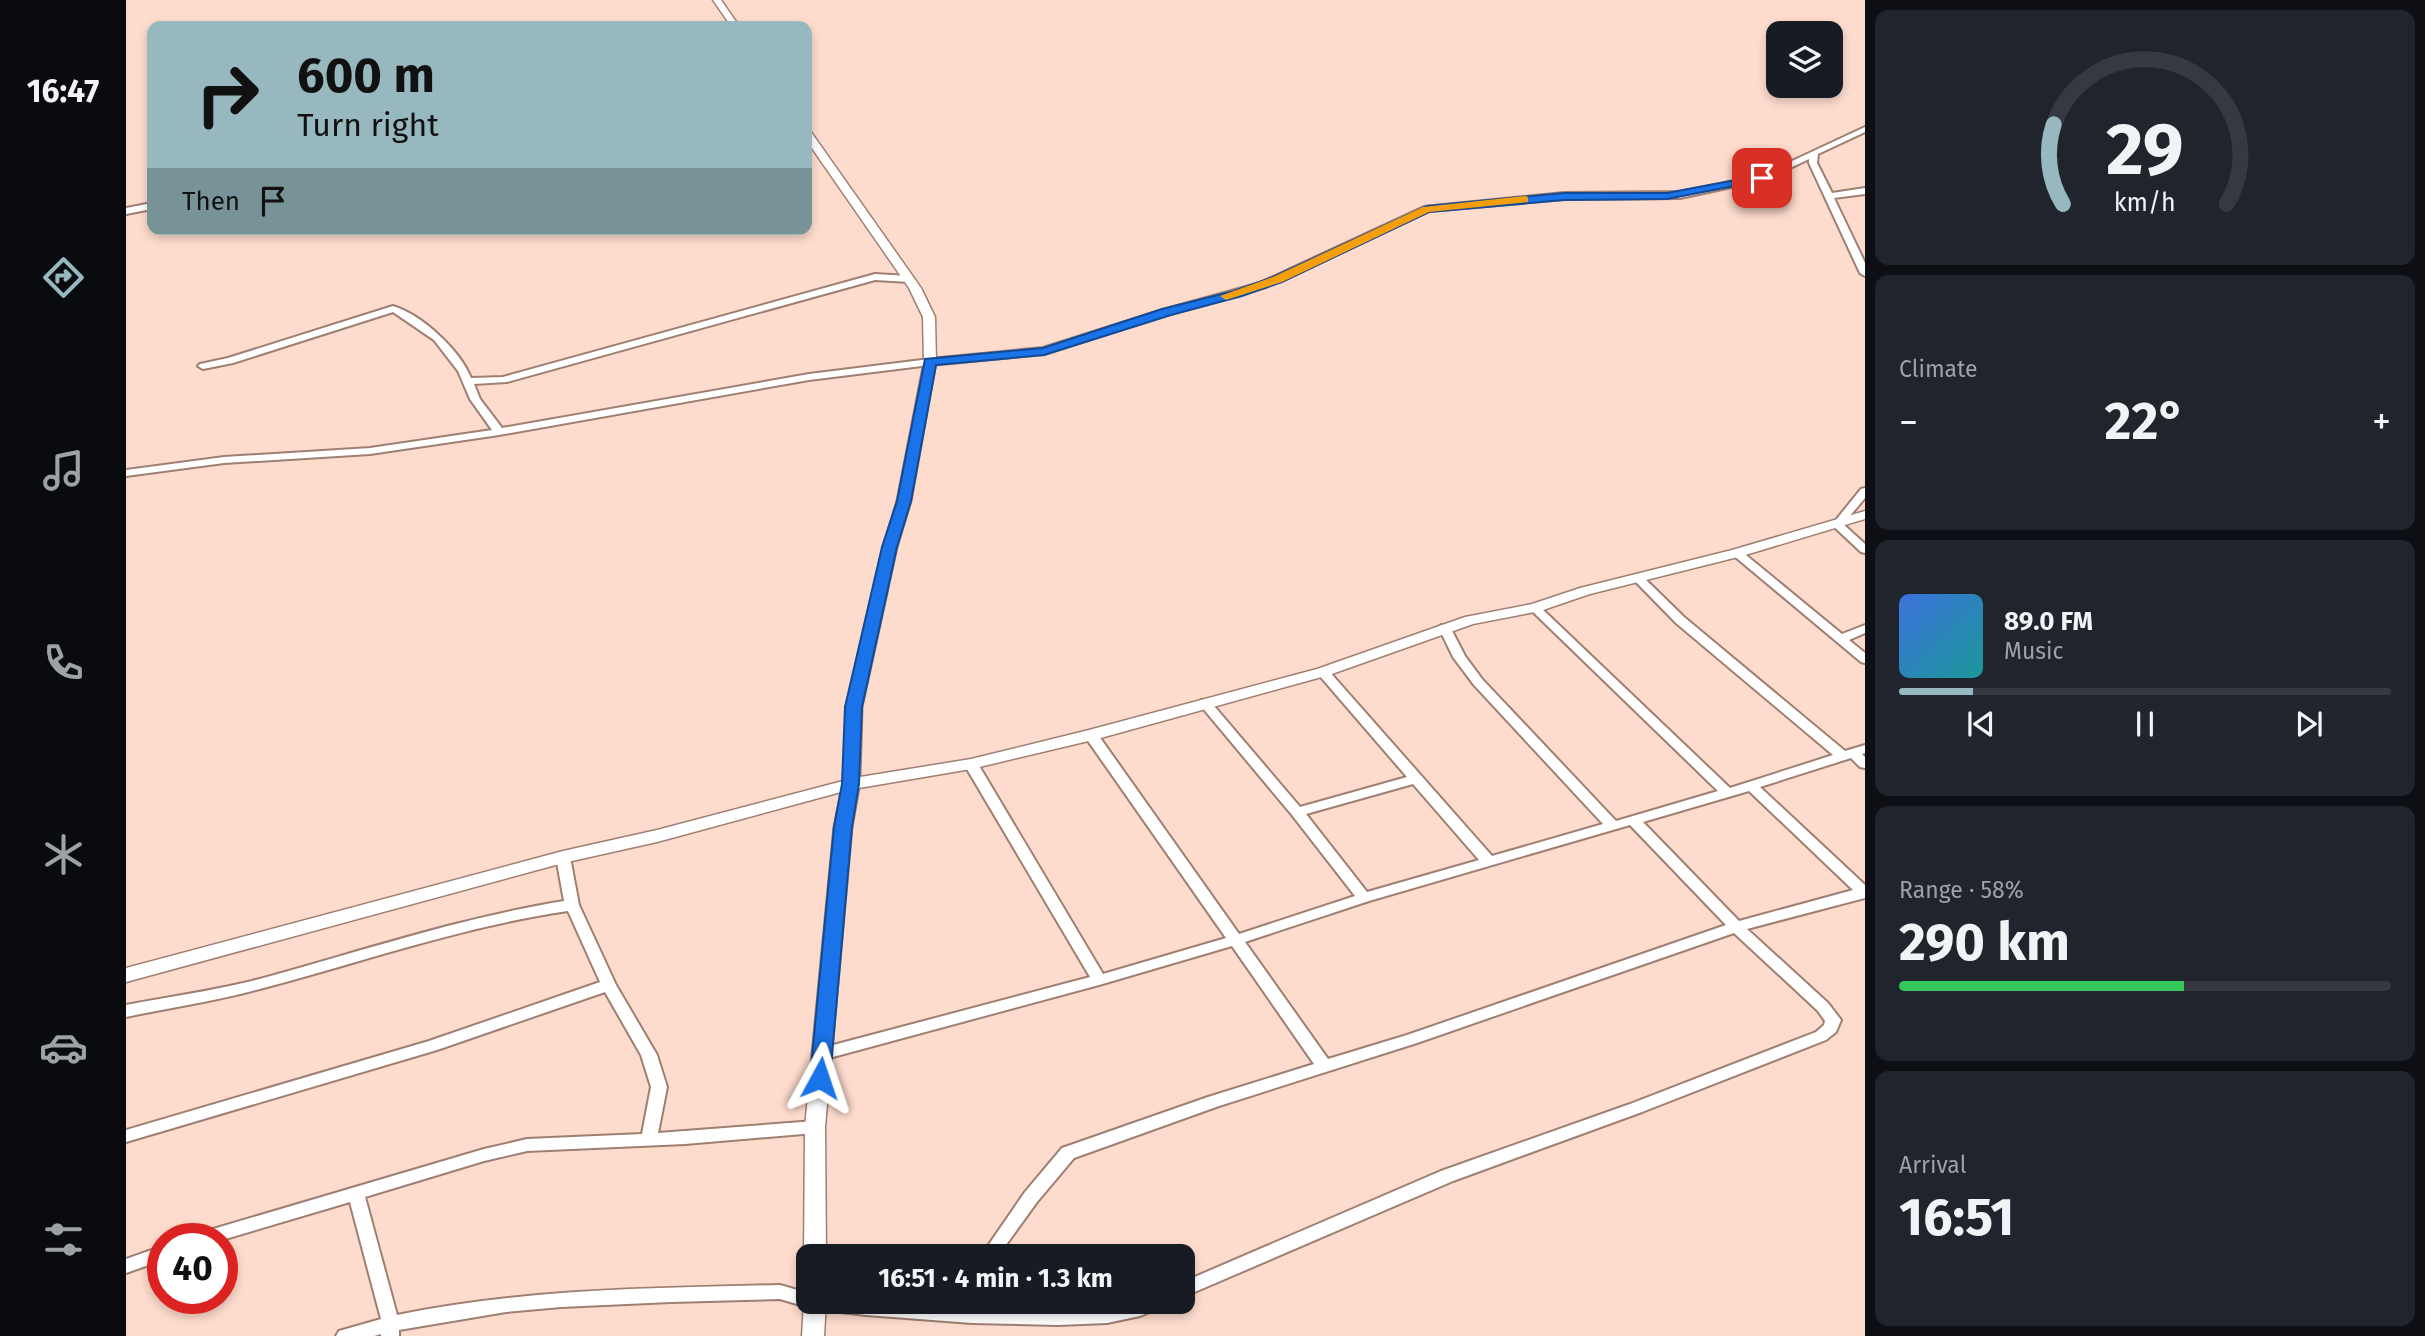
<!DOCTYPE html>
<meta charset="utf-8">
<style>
body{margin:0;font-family:"Fira Sans",sans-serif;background:#20242c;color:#f1f3f6;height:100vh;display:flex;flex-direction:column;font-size:26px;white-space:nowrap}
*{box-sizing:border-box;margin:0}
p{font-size:23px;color:#9ea1a6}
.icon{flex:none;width:38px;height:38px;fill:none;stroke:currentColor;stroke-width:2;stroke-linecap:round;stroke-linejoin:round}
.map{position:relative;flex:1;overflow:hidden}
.side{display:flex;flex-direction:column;gap:10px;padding:10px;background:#0d0f14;width:560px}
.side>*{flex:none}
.hud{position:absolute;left:21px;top:21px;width:665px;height:214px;border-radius:14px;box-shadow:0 4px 10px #0003;background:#97b8bf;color:#111;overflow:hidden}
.tools{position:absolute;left:1640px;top:21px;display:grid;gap:14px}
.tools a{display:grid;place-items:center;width:77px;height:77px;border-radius:14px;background:#171b24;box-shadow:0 4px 10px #0003;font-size:35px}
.speed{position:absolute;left:21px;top:1223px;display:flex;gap:14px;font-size:35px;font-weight:700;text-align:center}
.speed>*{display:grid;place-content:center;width:91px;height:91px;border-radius:50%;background:#171b24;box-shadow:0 4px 10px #0003;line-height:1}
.speed .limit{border:10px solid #d22;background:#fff;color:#111}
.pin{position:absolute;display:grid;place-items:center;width:60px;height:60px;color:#fff;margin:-30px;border-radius:14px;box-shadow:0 4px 10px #0006}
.me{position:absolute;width:77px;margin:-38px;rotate:5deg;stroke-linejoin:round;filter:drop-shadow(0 0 5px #0008)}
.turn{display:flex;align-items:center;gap:24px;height:147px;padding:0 35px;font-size:32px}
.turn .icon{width:91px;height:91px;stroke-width:2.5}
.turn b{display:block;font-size:49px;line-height:60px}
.then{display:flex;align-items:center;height:66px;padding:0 35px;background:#0003;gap:14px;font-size:26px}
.big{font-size:52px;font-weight:700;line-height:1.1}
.side .card{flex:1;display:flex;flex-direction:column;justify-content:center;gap:10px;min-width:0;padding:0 24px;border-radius:14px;background:#20242c}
.side .dial{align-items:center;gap:0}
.dial svg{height:182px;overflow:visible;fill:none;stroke:#363941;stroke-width:7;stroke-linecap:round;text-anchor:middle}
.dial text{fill:#f1f3f6;stroke:none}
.song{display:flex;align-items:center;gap:21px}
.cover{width:84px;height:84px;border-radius:10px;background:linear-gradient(135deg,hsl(220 70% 55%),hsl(180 70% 35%))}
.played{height:7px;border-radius:4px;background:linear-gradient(90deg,#97b8bf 15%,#363941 15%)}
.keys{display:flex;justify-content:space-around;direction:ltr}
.heat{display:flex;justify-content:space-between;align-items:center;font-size:38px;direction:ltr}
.charge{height:10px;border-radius:5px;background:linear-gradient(90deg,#34c759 58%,#363941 0)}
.trip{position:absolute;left:670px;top:1244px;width:399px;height:70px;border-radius:14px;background:#171b24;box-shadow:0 4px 10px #0003;font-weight:700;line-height:70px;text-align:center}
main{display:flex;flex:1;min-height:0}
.tab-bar{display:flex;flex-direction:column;width:126px;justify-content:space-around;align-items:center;background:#090b0e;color:#9ea1a6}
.tab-bar .icon{width:49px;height:49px}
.tab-bar .active{color:#97b8bf}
.tab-bar b{font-size:32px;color:#f1f3f6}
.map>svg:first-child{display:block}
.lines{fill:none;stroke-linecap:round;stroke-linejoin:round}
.minor-casing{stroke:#9e7f71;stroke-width:4}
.tertiary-casing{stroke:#9e7f71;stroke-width:3}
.minor{fill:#fff;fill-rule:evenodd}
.tertiary{fill:#fff;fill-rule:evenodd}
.route{fill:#1a73e8;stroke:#114b97;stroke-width:2}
.slow{fill:#f59e0b}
</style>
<main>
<nav class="tab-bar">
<b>16:47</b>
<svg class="icon active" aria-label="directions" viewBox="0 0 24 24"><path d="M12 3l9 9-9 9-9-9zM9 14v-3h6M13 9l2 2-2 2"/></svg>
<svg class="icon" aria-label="music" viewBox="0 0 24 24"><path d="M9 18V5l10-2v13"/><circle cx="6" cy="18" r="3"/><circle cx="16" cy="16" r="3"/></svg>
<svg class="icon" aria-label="phone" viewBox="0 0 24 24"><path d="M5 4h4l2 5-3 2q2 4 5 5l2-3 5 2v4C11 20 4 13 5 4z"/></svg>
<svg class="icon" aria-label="climate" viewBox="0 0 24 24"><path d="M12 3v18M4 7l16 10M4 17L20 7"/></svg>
<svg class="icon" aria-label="car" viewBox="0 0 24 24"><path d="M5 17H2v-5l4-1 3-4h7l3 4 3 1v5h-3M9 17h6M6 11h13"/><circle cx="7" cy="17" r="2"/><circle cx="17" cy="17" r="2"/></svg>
<svg class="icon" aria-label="filters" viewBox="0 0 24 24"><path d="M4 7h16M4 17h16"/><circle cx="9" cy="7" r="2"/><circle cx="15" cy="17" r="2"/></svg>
</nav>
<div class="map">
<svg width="1739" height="1336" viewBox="0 0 1739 1336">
<rect width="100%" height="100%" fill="#fedccd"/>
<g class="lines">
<defs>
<path id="minor" d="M 1739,127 L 1739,132 L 1692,154 L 1691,163 L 1706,193 L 1739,188 L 1739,194 L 1708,198 L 1739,263 L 1739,276 L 1734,273 L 1683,163 L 1683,159 L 1639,180 L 1554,198 L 1438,199 L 1303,211 L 1140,287 L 1043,314 L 918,354 L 804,365 L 683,380 L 373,435 L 244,454 L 98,463 L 0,476 L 0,470 L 98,457 L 244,448 L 366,430 L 344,399 L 332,371 L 308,340 L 267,312 L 107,363 L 77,369 L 72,366 L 74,364 L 102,358 L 267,306 C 296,315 334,350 345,378 L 377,377 L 749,274 L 783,276 L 788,279 L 783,282 L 749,280 L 381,382 L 348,384 L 354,399 L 376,428 L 683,374 L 804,359 L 917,348 L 1037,310 L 1134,283 L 1298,207 L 1438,193 L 1554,192 L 1634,176 Z
M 26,203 L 26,209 L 0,214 L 0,208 Z
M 1739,488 L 1739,498 L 1717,524 L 1739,544 L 1739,553 L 1735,552 L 1704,523 L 1710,520 L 1735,489 Z
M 1611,550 L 1615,551 L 1716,634 L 1739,625 L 1739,633 L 1723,640 L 1739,653 L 1739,663 L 1735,662 L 1607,555 L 1605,553 L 1607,551 Z
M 1512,575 L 1516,576 L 1558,617 L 1719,751 L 1739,745 L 1739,753 L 1736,754 L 1739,757 L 1739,768 L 1734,767 L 1725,758 L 1634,787 L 1739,885 L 1739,898 L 1621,929 L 1702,1003 L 1715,1020 L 1710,1032 L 1700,1040 L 1516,1112 L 1327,1181 L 1057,1297 L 1057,1282 L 1315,1171 L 1504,1104 L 1690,1032 L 1698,1025 L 1699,1021 L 1692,1011 L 1608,933 L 1291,1043 L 1093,1106 L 948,1158 L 911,1202 L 872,1256 L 855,1256 L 899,1192 L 936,1148 L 1082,1097 L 1188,1064 L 1106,946 L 973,985 L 696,1060 L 691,1058 L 688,1054 L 691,1050 L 696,1048 L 964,977 L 838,764 L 840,761 L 845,760 L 852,764 L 977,974 L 1100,938 L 960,738 L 959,735 L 960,732 L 970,732 L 1113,934 L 1229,896 L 1166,815 L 1075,706 L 1073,703 L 1075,700 L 1083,700 L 1174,807 L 1281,777 L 1193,675 L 1191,672 L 1197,668 L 1201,669 L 1366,856 L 1477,824 L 1348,685 L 1327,657 L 1313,628 L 1315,625 L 1323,625 L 1339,656 L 1356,679 L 1490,821 L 1592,791 L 1405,610 L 1403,608 L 1405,606 L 1413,606 L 1604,788 L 1707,755 L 1550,623 L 1508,580 L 1506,578 ZM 1287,784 L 1353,860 L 1241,892 L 1180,814 ZM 1623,791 L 1727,890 L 1613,921 L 1517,822 ZM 1504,825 L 1600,925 L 1281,1035 L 1202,1059 L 1119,942 L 1243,901 Z
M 437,852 L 442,854 L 444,857 L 453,905 L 490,985 L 531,1055 L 541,1087 L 532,1133 L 689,1121 L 695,1123 L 697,1127 L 695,1131 L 689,1133 L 559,1144 L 401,1151 L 358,1161 L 239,1197 L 271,1315 C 397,1289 526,1288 654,1285 L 682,1293 L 682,1302 L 765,1302 L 846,1308 L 949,1310 L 981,1308 L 1010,1302 L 1039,1302 L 1036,1307 L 1014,1316 L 981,1323 L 932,1325 L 846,1323 L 740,1315 L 688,1309 L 654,1299 L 545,1302 L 435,1307 L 380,1312 L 273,1330 L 273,1336 L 255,1336 L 255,1334 L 248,1336 L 210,1336 L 213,1331 L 255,1319 L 224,1202 L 96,1240 L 69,1239 L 71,1234 L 77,1232 L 358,1149 L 401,1139 L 516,1134 L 525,1087 L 515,1055 L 479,992 L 311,1050 L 0,1142 L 0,1130 L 303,1041 L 474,982 L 442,911 C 333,927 231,964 126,991 C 84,1002 42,1008 0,1017 L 0,1005 C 42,997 85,991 126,981 C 230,953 332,918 438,901 L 430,857 L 432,854 Z
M 37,1246 L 37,1260 L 0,1273 L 0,1259 Z"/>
<path id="tertiary" d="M 587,0 L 595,0 L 613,26 L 605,26 Z
M 681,131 L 685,132 L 795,288 L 809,317 L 810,362 L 785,501 L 771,547 L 736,707 L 734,777 L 845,759 L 963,730 L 1191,669 L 1339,617 L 1406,604 L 1454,588 L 1606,550 L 1739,511 L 1739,519 L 1616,556 L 1464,594 L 1414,611 L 1347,624 L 1203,675 L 971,739 L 845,769 L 733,788 L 726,827 L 699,1127 L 700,1256 L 682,1256 L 682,1263 L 678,1256 L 679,1127 L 708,827 L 715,792 L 531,842 L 437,863 L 0,982 L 0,968 L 437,851 L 531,830 L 717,781 L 720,707 L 757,547 L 771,501 L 798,362 L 797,317 L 783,288 L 681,141 Z
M 681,1295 L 682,1302 L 700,1302 L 698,1336 L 676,1336 L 678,1302 Z"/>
</defs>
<use href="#minor" class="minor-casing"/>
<use href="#tertiary" class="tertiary-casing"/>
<use href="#minor" class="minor"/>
<use href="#tertiary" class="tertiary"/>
</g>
<path class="route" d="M 1636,175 L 1640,176 L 1640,180 L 1541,199 L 1438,200 L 1303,212 L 1156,282 L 1116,296 L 1045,315 L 918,355 L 810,365 L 785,501 L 771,547 L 736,707 L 733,784 L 726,827 L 704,1078 L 701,1084 L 694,1086 L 687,1084 L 684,1078 L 708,827 L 716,784 L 719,707 L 756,547 L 771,501 L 799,359 L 917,348 L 1036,309 L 1108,291 L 1147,277 L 1301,206 L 1438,193 L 1541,193 Z"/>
<path class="slow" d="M 1399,196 L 1402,197 L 1402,202 L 1303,212 L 1156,282 L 1100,300 L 1094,296 L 1147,277 L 1297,207 Z"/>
</svg>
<div class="tools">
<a><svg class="icon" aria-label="layers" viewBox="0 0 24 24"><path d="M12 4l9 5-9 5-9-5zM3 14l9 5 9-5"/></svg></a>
</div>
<div class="speed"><div class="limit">40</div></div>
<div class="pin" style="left:1636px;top:178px;background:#d93025"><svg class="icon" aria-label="arrive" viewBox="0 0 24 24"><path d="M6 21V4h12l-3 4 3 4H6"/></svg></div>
<svg class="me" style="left:694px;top:1078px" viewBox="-20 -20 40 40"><path d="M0-17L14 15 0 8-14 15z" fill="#1a73e8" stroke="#fff" stroke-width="4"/></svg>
<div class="trip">16:51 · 4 min · 1.3 km</div>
<div class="hud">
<div class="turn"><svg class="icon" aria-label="right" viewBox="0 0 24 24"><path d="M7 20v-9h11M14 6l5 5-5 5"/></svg><div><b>600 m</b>Turn right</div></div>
<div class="then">Then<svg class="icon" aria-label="arrive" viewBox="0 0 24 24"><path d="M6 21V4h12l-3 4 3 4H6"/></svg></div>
</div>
</div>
<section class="side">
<div class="card dial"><svg viewBox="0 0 100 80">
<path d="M14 69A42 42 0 1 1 86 69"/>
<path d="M14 69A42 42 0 0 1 10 34" stroke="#97b8bf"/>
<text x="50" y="56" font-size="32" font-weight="700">29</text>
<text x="50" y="72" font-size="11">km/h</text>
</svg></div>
<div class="card"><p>Climate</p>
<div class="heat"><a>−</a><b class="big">22°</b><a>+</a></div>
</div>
<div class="card">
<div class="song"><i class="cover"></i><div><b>89.0 FM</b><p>Music</p></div></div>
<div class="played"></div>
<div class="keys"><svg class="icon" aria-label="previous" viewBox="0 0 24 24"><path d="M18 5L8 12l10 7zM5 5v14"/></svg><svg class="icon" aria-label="pause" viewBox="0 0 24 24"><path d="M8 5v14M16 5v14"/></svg><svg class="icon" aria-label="next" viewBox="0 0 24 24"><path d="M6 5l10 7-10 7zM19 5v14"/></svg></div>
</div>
<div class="card"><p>Range · 58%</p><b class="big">290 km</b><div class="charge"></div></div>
<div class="card"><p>Arrival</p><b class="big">16:51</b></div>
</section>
</main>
